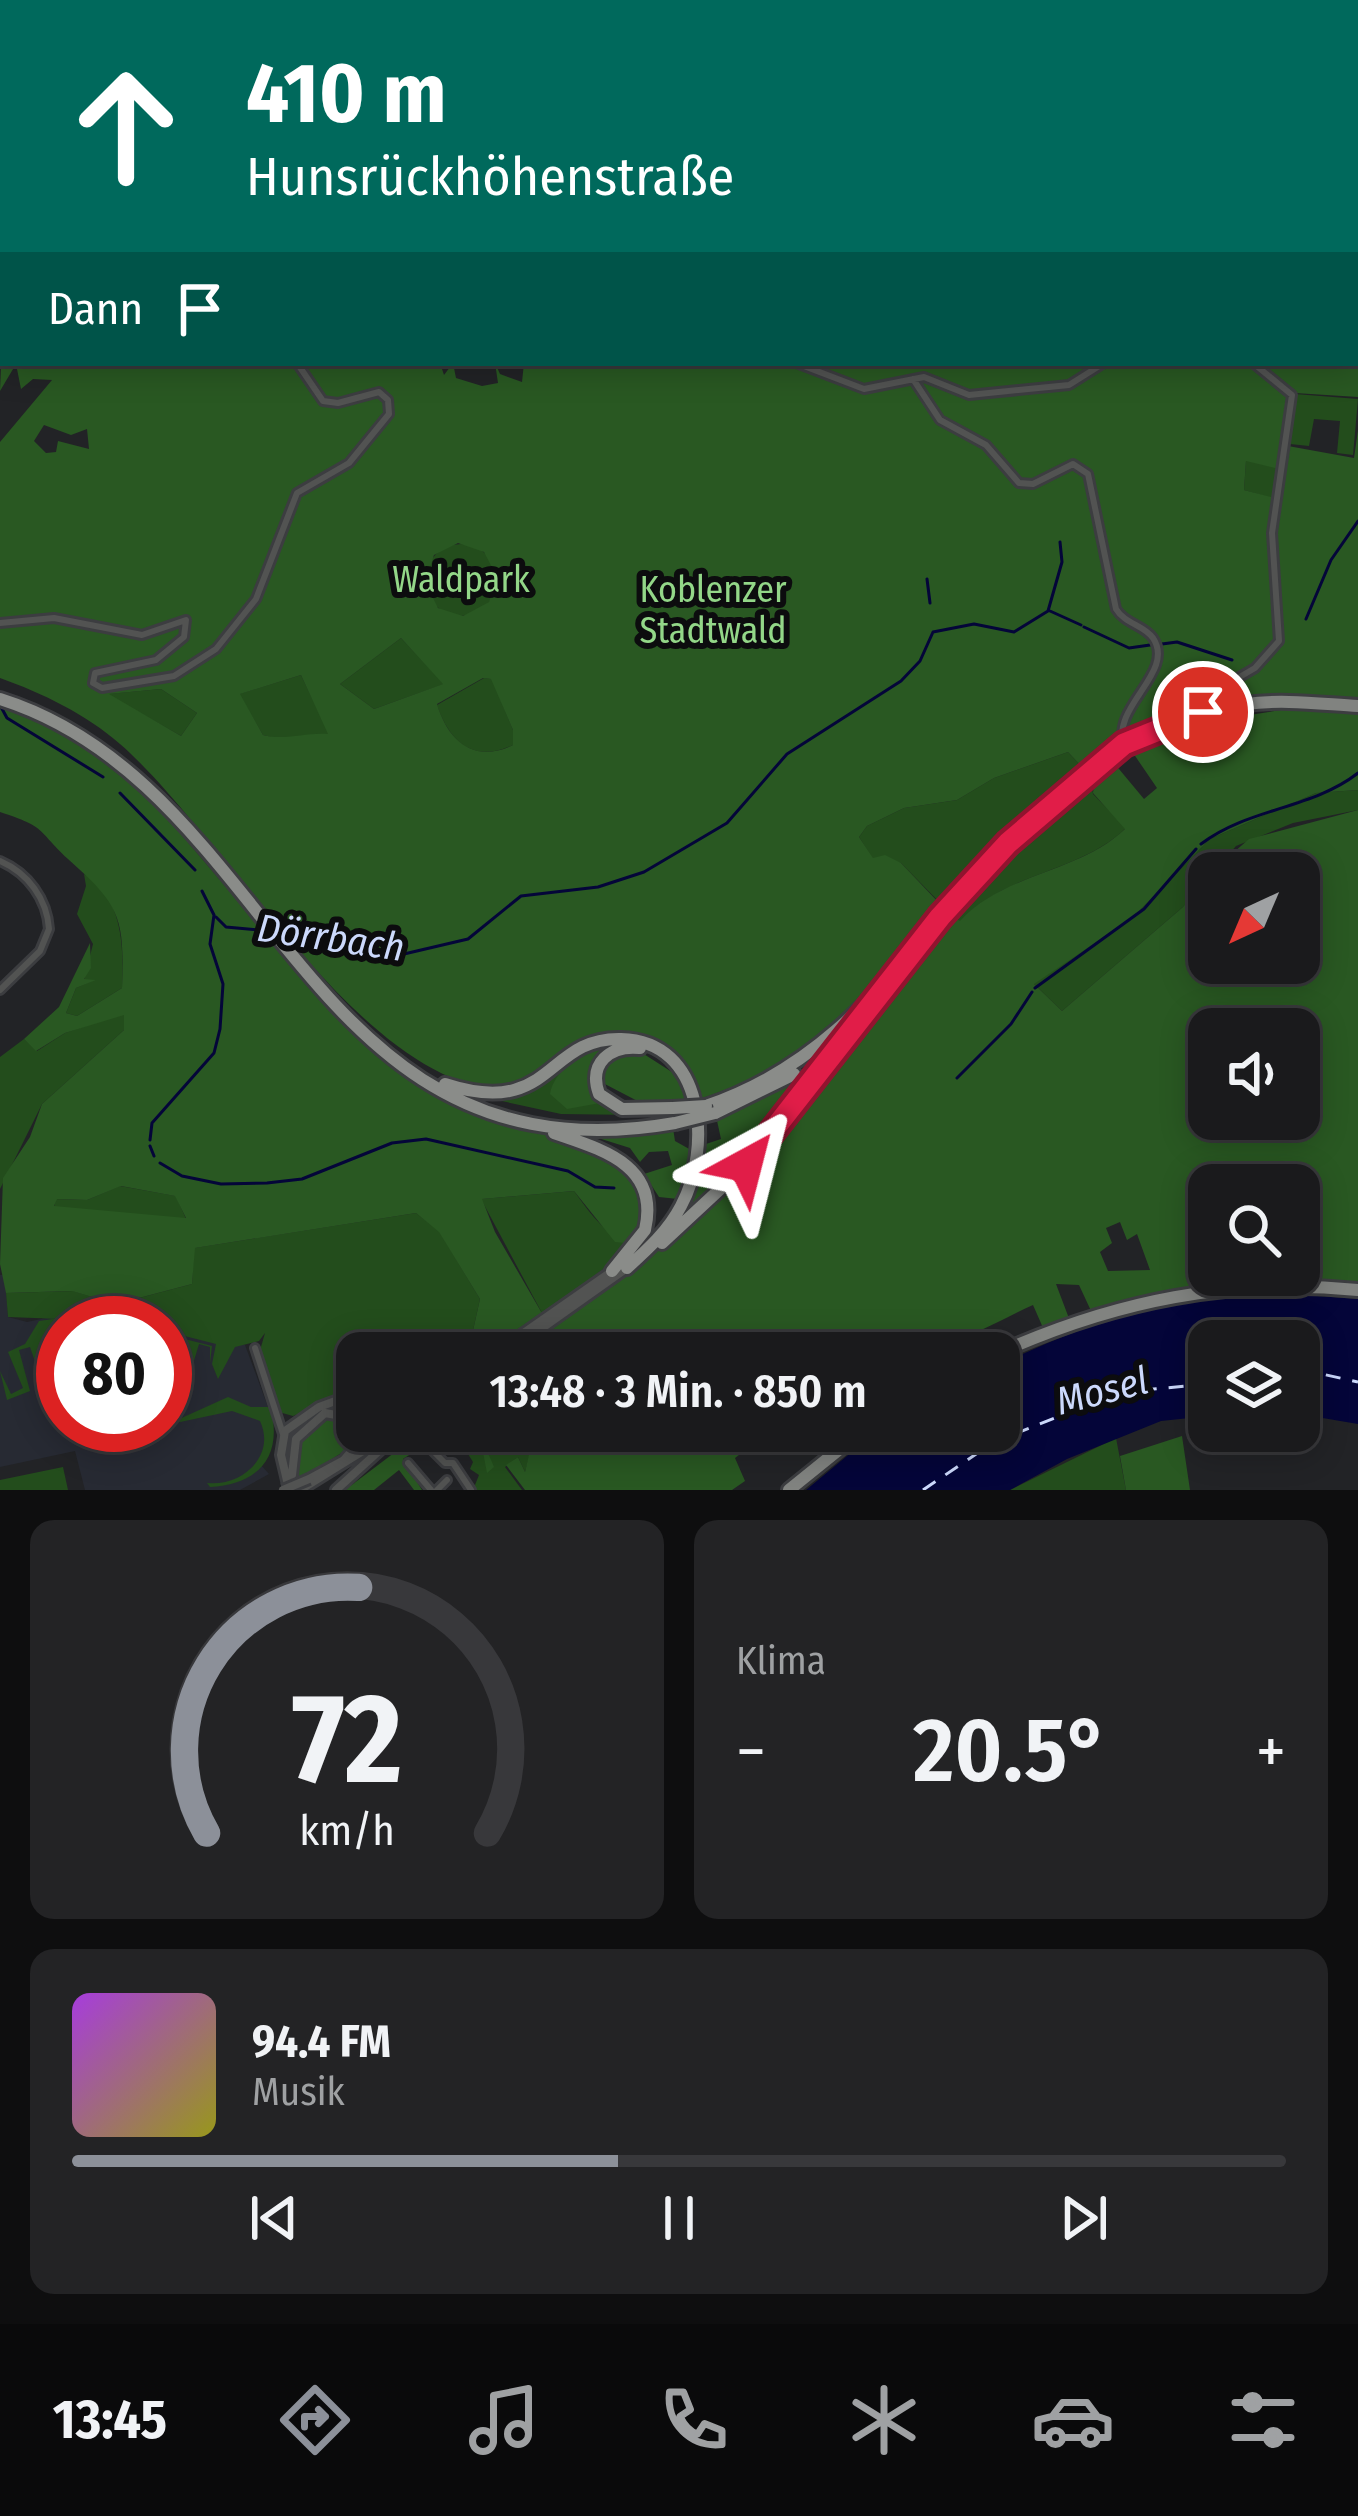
<!DOCTYPE html>
<html lang="de">
<meta charset="utf-8">
<style>
body{margin:0;font-family:"Fira Sans Condensed",sans-serif;background:#232325;color:#f1f3f6;height:100vh;display:flex;flex-direction:column;font-size:45px;white-space:nowrap}
*{box-sizing:border-box;margin:0}
p{font-size:39px;color:#9fa1a3}
.icon{flex:none;width:66px;height:66px;fill:none;stroke:currentColor;stroke-width:2;stroke-linecap:round;stroke-linejoin:round}
.map{position:relative;height:1490px;overflow:hidden}
.details{display:flex;flex-direction:column;gap:30px;padding:30px;background:#0e0e0f;flex:1}
.details>*{flex:none}
.guide{position:absolute;left:0px;top:0px;width:1359px;height:366px;box-shadow:0 6px 30px #0003,0 0 0 3px #38383b;background:#00695c;color:#fff;overflow:hidden}
.needle{width:78px;rotate:224deg}
.controls{position:absolute;left:1188px;top:852px;display:grid;gap:24px}
.controls a{display:grid;place-items:center;width:132px;height:132px;border-radius:24px;background:#1a1a1c;box-shadow:0 6px 30px #0003,0 0 0 3px #38383b;font-size:60px}
.speed{position:absolute;left:36px;top:1296px;display:flex;gap:24px;font-size:60px;font-weight:700;text-align:center}
.speed>*{display:grid;place-content:center;width:156px;height:156px;border-radius:50%;background:#1a1a1c;box-shadow:0 6px 30px #0003,0 0 0 3px #38383b;line-height:1}
.speed .limit{border:18px solid #d22;background:#fff;color:#111}
.pin{position:absolute;display:grid;place-items:center;width:102px;height:102px;color:#fff;margin:-51px;border:6px solid #fff;border-radius:50%;box-shadow:0 3px 12px #0007}
.me{position:absolute;width:132px;margin:-66px;rotate:38deg;stroke-linejoin:round;filter:drop-shadow(0 0 9px #0008)}
.turn{display:flex;align-items:center;gap:42px;height:252px;padding:0 48px;font-size:54px}
.turn .icon{width:156px;height:156px;stroke-width:2.5}
.turn b{display:block;font-size:84px;line-height:102px}
.then{display:flex;align-items:center;height:114px;padding:0 48px;background:#0003;gap:24px;font-size:45px}
.big{font-size:90px;font-weight:600;line-height:1.1}
.details .tile{flex:1;display:flex;flex-direction:column;justify-content:center;gap:18px;min-width:0;padding:0 42px;border-radius:24px;background:#232325}
.details .dial{align-items:center;gap:0}
.dial svg{height:312px;overflow:visible;fill:none;stroke:#38383b;stroke-width:7;stroke-linecap:round;text-anchor:middle}
.dial text{fill:#f1f3f6;stroke:none}
.song{display:flex;align-items:center;gap:36px}
.cover{width:144px;height:144px;border-radius:18px;background:linear-gradient(135deg,hsl(280 70% 55%),hsl(60 70% 35%))}
.played{height:12px;border-radius:6px;background:linear-gradient(90deg,#8c9099 45%,#38383b 45%)}
.keys{display:flex;justify-content:space-around;direction:ltr}
.heat{display:flex;justify-content:space-between;align-items:center;font-size:66px;direction:ltr}
.details .tiles{flex:1;display:grid;gap:30px;grid-template-columns:1fr 1fr}
.tile:last-child{grid-column:span 2}
.trip{position:absolute;left:336px;top:1332px;width:684px;height:120px;border-radius:24px;background:#1a1a1c;box-shadow:0 6px 30px #0003,0 0 0 3px #38383b;font-weight:600;line-height:120px;text-align:center}
.tab-bar{display:flex;height:192px;justify-content:space-around;align-items:center;background:#0a0a0b;color:#9fa1a3}
.tab-bar .icon{width:84px;height:84px}
.tab-bar .current{color:#8c9099}
.tab-bar b{font-size:54px;color:#f1f3f6}
.map>svg:first-child{display:block}
.built{fill:#272a33}
.green{fill:#234d1c}
.forest{fill:#295822;fill-rule:evenodd}
.water{fill:#040539}
.lines{fill:none;stroke-linecap:round;stroke-linejoin:round}
.stream{stroke:#040539;stroke-width:3}
.ferry{stroke:#ccd9fc;stroke-width:3;stroke-dasharray:15 12;stroke-linecap:butt}
.minor-casing{stroke:#3c3d40;stroke-width:12}
.tertiary-casing{stroke:#3c3d40;stroke-width:14}
.primary-casing{stroke:#3c3d40;stroke-width:18}
.trunk-casing{stroke:#3c3d40;stroke-width:18}
.minor{stroke:#525352;stroke-width:6}
.tertiary{stroke:#525352;stroke-width:8}
.primary{stroke:#818380;stroke-width:12}
.trunk{stroke:#8a8c89;stroke-width:12}
.rail-casing{stroke:#aaabad;stroke-width:8}
.rail{stroke:#0c0c0e;stroke-width:3;stroke-dasharray:9;stroke-linecap:butt}
.tertiary-bridge-casing{stroke:#3c3d40;stroke-width:14;stroke-linecap:butt}
.trunk-bridge-casing{stroke:#3c3d40;stroke-width:18;stroke-linecap:butt}
.tertiary-bridge{stroke:#525352;stroke-width:8}
.trunk-bridge{stroke:#8a8c89;stroke-width:12}
.route-casing{stroke:#92132f;stroke-width:30}
.route{stroke:#e11d48;stroke-width:21}
.labels{text-anchor:middle;dominant-baseline:central;stroke-width:12;stroke-linejoin:round;paint-order:stroke}
.park-label{font-size:36px;fill:#93d788;stroke:#0c0c0e}
.water-label{font-size:39px;font-style:italic;fill:#ccd9fc;stroke:#0c0c0e}
</style>
<div class="map">
<svg width="1358" height="1490" viewBox="0 0 1358 1490">
<rect width="100%" height="100%" fill="#222326"/>
<path class="built" d="M 0,1275 L 5,1275 L 8,1317 L 27,1322 L 60,1315 L 96,1323 L 63,1323 L 63,1425 L 165,1425 L 165,1331 L 245,1345 L 272,1418 L 261,1465 L 269,1474 L 240,1490 L 85,1490 L 75,1451 L 0,1467 Z"/>
<path class="green" d="M 1295,394 L 1358,399 L 1353,455 L 1337,453 L 1340,421 L 1314,419 L 1309,446 L 1290,444 Z
M 1246,460 L 1280,468 L 1276,499 L 1244,490 Z
M425 580a36 36 0 1 1 72 0a36 36 0 1 1-72 0Z
M 401,638 L 444,684 L 374,709 L 340,684 Z
M 301,675 L 329,734 L 283,740 L 263,735 L 239,694 Z
M 484,678 L 492,679 L 513,730 L 513,745 C 473,764 449,741 437,705 Z
M 161,689 L 197,713 L 181,736 L 107,694 Z
M 1068,752 L 1083,768 L 943,906 L 901,863 L 873,859 L 859,837 L 867,826 L 904,808 L 957,800 L 994,778 Z
M 1090,776 L 1093,794 L 1126,828 C 1080,873 1002,873 960,922 L 950,914 L 1000,856 Z
M 1358,790 L 1358,810 L 1293,823 L 1236,846 L 1183,907 L 1062,1011 L 1033,983 L 1132,918 L 1210,839 L 1316,793 Z
M 84,874 C 123,897 124,947 122,988 L 77,1016 L 66,1013 L 76,988 L 94,980 L 84,980 L 93,944 L 77,914 L 86,886 Z
M 124,1013 L 124,1030 L 42,1104 L 0,1189 L 0,1057 L 24,1039 L 37,1051 L 65,1033 Z
M 621,1040 L 598,1061 L 607,1047 L 580,1058 L 592,1092 L 589,1079 L 596,1064 L 595,1090 L 635,1115 L 561,1114 L 497,1100 L 577,1054 Z
M 120,1186 L 176,1196 L 186,1219 L 54,1207 L 56,1199 L 87,1200 Z
M 574,1191 C 594,1218 604,1235 636,1244 L 543,1315 L 481,1199 Z
M 416,1213 L 439,1231 L 480,1299 L 468,1353 L 357,1353 L 357,1389 L 293,1416 L 279,1412 L 259,1354 L 265,1333 L 259,1341 L 235,1347 L 218,1379 L 212,1364 L 216,1344 L 165,1331 L 165,1323 L 8,1317 L 6,1293 L 73,1291 L 116,1304 L 192,1284 L 194,1248 Z
M 60,1318 L 88,1323 L 63,1323 L 63,1331 L 54,1332 L 61,1349 L 63,1336 L 63,1381 L 43,1385 L 30,1347 L 19,1350 L 30,1391 L 7,1400 L 0,1371 L 11,1394 L 23,1388 L 8,1352 L 25,1344 L 39,1321 Z
M 165,1334 L 212,1346 L 210,1363 L 210,1347 L 199,1344 L 187,1384 L 165,1379 Z
M 228,1397 L 251,1407 L 270,1407 L 277,1423 L 273,1420 C 279,1463 252,1485 210,1487 L 207,1483 C 239,1487 277,1458 260,1421 L 232,1411 L 166,1425 Z
M 464,1431 L 555,1431 L 532,1446 L 525,1472 L 518,1457 L 505,1467 L 522,1490 L 473,1490 L 479,1475 L 470,1469 L 473,1462 L 463,1446 L 452,1454 L 442,1439 L 433,1443 L 444,1432 L 468,1435 Z
M 1116,1438 L 1126,1490 L 1010,1490 Z
M 63,1467 L 68,1490 L 0,1490 L 0,1480 Z"/>
<path class="forest" d="M 264,0 L 1358,0 L 1358,397 L 1295,393 L 1288,446 L 1354,458 L 1358,430 L 1358,701 L 1279,696 L 1213,703 L 1208,690 L 1126,738 L 1127,724 L 1121,722 L 1119,739 L 1083,768 L 1068,752 L 994,778 L 957,800 L 904,808 L 867,826 L 859,837 L 873,858 L 885,855 L 901,863 L 941,905 C 873,992 808,1065 699,1099 L 668,1053 L 612,1037 C 590,1049 529,1091 507,1090 C 363,1089 224,834 120,744 C 86,714 42,693 0,678 L 0,442 L 52,380 L 33,379 L 21,389 L 16,364 L 0,391 L 3,319 L 3,363 L 440,363 L 444,375 L 453,363 L 456,378 L 482,386 L 498,383 L 495,363 L 500,374 L 522,382 L 524,363 L 1356,363 L 1356,3 ZM 44,425 L 71,435 L 87,429 L 89,449 L 58,441 L 56,452 L 46,453 L 34,441 ZM 1246,461 L 1279,469 L 1275,498 L 1244,490 ZM 458,543 L 484,552 L 497,577 L 489,602 L 463,616 L 438,608 L 425,582 L 434,555 ZM 401,638 L 443,684 L 374,709 L 340,684 ZM 301,675 L 328,734 C 305,732 286,741 263,735 L 240,694 ZM 483,678 L 491,679 L 513,730 L 513,745 C 474,764 448,741 437,704 ZM 161,689 L 197,713 L 181,736 L 109,694 Z
M 0,706 L 79,739 L 158,807 L 339,1020 L 402,1073 L 466,1108 L 591,1147 L 631,1172 L 645,1205 L 636,1244 L 615,1242 L 574,1191 L 482,1199 L 495,1232 L 543,1315 L 488,1353 L 468,1353 L 480,1299 L 439,1232 L 416,1213 L 195,1248 L 192,1284 L 116,1304 L 72,1291 L 6,1293 L 0,1264 L 3,1178 L 30,1137 L 42,1104 L 124,1030 L 124,1015 L 65,1033 L 36,1051 L 24,1039 L 59,1007 L 90,943 L 91,968 L 84,979 L 96,980 L 76,988 L 66,1013 L 77,1016 L 122,988 C 125,915 119,905 68,859 C 35,828 48,828 0,812 ZM 121,1186 L 175,1196 L 186,1218 L 54,1206 L 57,1199 L 87,1200 Z
M 1287,709 L 1358,714 L 1358,790 L 1316,793 L 1210,839 L 1132,918 L 1034,984 L 1062,1011 L 1183,907 L 1209,874 L 1209,963 L 1299,963 L 1299,873 L 1210,873 L 1249,839 L 1358,810 L 1358,1287 L 1283,1283 L 1283,1275 L 1299,1275 L 1299,1185 L 1209,1185 L 1209,1243 L 1201,1243 L 1211,1285 L 1140,1297 L 1092,1313 L 1079,1285 L 1056,1284 L 1070,1321 L 1044,1330 L 1033,1305 C 997,1321 947,1354 908,1342 L 882,1353 L 512,1353 L 689,1227 L 724,1194 L 785,1124 L 810,1085 L 892,993 L 950,914 L 960,921 C 1003,873 1079,873 1125,829 L 1093,793 L 1095,775 L 1114,763 L 1144,799 L 1157,788 L 1131,750 L 1186,725 ZM 1209,1029 L 1299,1029 L 1299,1119 L 1209,1119 ZM 1120,1222 L 1127,1240 L 1137,1234 L 1150,1270 L 1108,1271 L 1100,1252 L 1112,1243 L 1106,1228 Z
M 609,1046 L 597,1056 L 589,1079 L 600,1103 L 567,1109 L 550,1094 C 554,1069 585,1050 609,1046 Z
M 636,1049 L 675,1074 L 689,1102 L 649,1107 L 601,1082 L 607,1059 Z
M 788,1082 L 797,1085 C 786,1135 723,1182 687,1218 L 703,1145 L 721,1139 L 716,1116 Z
M 673,1128 L 675,1141 L 691,1150 L 678,1199 L 659,1197 L 644,1174 L 672,1165 L 668,1151 L 649,1152 L 640,1162 L 630,1148 L 595,1137 Z
M 328,1416 L 346,1419 L 354,1431 L 351,1447 L 297,1481 L 298,1439 Z
M 423,1431 C 466,1431 478,1426 494,1467 L 487,1473 L 482,1447 L 471,1435 L 444,1432 L 403,1459 L 422,1490 L 414,1490 L 399,1470 L 374,1490 L 345,1490 Z
M 555,1431 L 772,1431 L 775,1435 L 761,1455 L 752,1445 L 735,1458 L 745,1481 L 732,1490 L 525,1490 L 506,1465 L 518,1457 L 525,1472 L 531,1446 Z
M 1182,1436 L 1190,1490 L 1126,1490 L 1120,1456 Z"/>
<path class="water" d="M 1276,1293 L 1358,1299 L 1358,1424 L 1299,1414 L 1299,1341 L 1209,1341 L 1209,1416 L 1161,1421 L 1067,1459 L 1010,1490 L 806,1490 L 877,1431 L 999,1431 L 999,1365 C 1097,1318 1168,1298 1276,1293 Z"/>
<g class="lines">
<path class="stream" d="M 607,0 L 608,3
M 503,3 L 514,0
M 927,579 L 930,603
M 1050,611 L 1081,625
M 1306,619 L 1331,560 L 1358,521
M 1084,627 L 1129,648 L 1150,645
M 1162,644 L 1177,642 L 1232,660
M 0,705 L 7,718 L 103,777
M 120,793 L 195,870
M 1201,844 C 1248,808 1312,809 1358,773
M 216,917 L 226,927 L 268,931
M 278,930 L 323,931 L 353,948 L 404,954 L 468,939 L 521,896 L 598,887 L 644,872 L 727,823 L 787,754 L 901,681 L 920,661 L 933,632 L 974,624 L 1014,632 L 1048,611 L 1062,562 L 1060,542
M 1035,988 L 1144,909 L 1196,849
M 957,1078 L 1011,1024 L 1032,992
M 150,1140 L 152,1123 L 214,1053 L 220,1029 L 223,984 L 210,944 L 214,915 L 202,891
M 150,1146 L 154,1156
M 160,1163 L 182,1176 L 221,1184 L 267,1183 L 302,1179 L 392,1143 L 426,1139 L 568,1171 L 595,1187 L 614,1188"/>
<path class="ferry" d="M 1299,1376 L 1322,1374 L 1358,1382
M 923,1490 L 994,1442 L 1121,1392 L 1209,1384"/>
<defs>
<path id="minor" d="M 796,363 L 864,389 L 924,377 L 969,395 L 1069,385 L 1104,363
M 913,379 L 940,420 L 986,445 L 1019,483 L 1033,484 L 1073,464 L 1088,474 L 1116,609 C 1125,624 1144,625 1153,638 C 1176,672 1111,707 1124,744
M 0,623 L 54,618 L 142,635 L 186,620 L 184,637 L 156,660 L 95,673 L 93,683 L 102,688 L 174,676 L 216,649 L 256,599 L 297,493 L 349,463 L 389,414 L 388,400 L 379,392 L 338,403 L 323,401 L 297,363
M 1183,719 L 1185,709 L 1255,668 L 1279,641 L 1272,533 L 1292,395 L 1253,363
M 0,861 C 28,873 47,899 49,929 L 40,951 L 0,990
M 255,1348 L 283,1434
M 429,1447 L 445,1463 L 453,1463 L 471,1490
M 408,1463 L 431,1490
M 437,1490 L 447,1480"/>
<path id="tertiary" d="M 495,1353 L 611,1272
M 507,1353 L 627,1268
M 292,1475 L 296,1439 L 325,1413 L 347,1417 L 357,1431 L 354,1448 L 343,1461
M 309,1479 L 346,1459
M 289,1489 L 281,1455 L 285,1431 L 319,1407 L 357,1393
M 300,1490 L 395,1431
M 336,1490 L 401,1431"/>
<path id="primary" d="M 202,3 L 204,0
M 0,319 L 3,315
M 940,918 C 1017,821 1119,721 1246,704 C 1283,699 1321,704 1358,706
M 999,1353 C 1117,1300 1230,1278 1358,1290
M 789,1490 L 862,1431"/>
<path id="trunk" d="M 0,699 C 280,787 303,1188 675,1123
M 640,1048 C 610,1045 588,1063 599,1094 L 622,1109 L 673,1108
M 445,1084 C 553,1119 545,1037 621,1039 C 706,1041 712,1149 681,1206 C 668,1231 648,1249 627,1268
M 706,1106 C 810,1071 873,1000 940,918
M 715,1113 L 794,1074
M 554,1133 C 603,1150 660,1165 645,1230 L 612,1271
M 662,1243 L 746,1165 L 856,1024"/>
</defs>
<use href="#minor" class="minor-casing"/>
<use href="#tertiary" class="tertiary-casing"/>
<use href="#primary" class="primary-casing"/>
<use href="#trunk" class="trunk-casing"/>
<use href="#minor" class="minor"/>
<use href="#tertiary" class="tertiary"/>
<use href="#primary" class="primary"/>
<use href="#trunk" class="trunk"/>
<defs>
<path id="rail" d="M 187,3 L 189,0
M 0,296 L 3,291"/>
</defs>
<use href="#rail" class="rail-casing"/>
<use href="#rail" class="rail"/>
<defs>
<path id="tertiary-bridge" d="M 283,1490 L 309,1479"/>
<path id="trunk-bridge" d="M 673,1108 L 706,1106
M 675,1123 L 715,1113"/>
</defs>
<use href="#tertiary-bridge" class="tertiary-bridge-casing"/>
<use href="#trunk-bridge" class="trunk-bridge-casing"/>
<use href="#tertiary-bridge" class="tertiary-bridge"/>
<use href="#trunk-bridge" class="trunk-bridge"/>
</g>
<g class="lines">
<defs>
<path id="route" d="M 746,1165 L 940,917 L 1008,843 L 1124,744 L 1203,712"/>
</defs>
<use href="#route" class="route-casing"/>
<use href="#route" class="route"/>
</g>
<g class="labels">
<g class="park-label">
<text x="461" y="580">Waldpark</text>
<text x="713" y="590">Koblenzer<tspan x="713" dy="41">Stadtwald</tspan></text>
</g>
<g class="water-label">
<text transform="translate(331 938) rotate(8)">Dörrbach</text>
<text transform="translate(1102 1391) rotate(-14)">Mosel</text>
</g>
</g>
</svg>
<div class="controls">
<a><svg class="needle" viewBox="-14 -14 28 28"><path d="M0-13l5 13h-10z" fill="#e53935"/><path d="M0 13l5-13h-10z" fill="#9fa1a3"/></svg></a>
<a><svg class="icon" aria-label="sound" viewBox="0 0 24 24"><path d="M4 9h4l5-4v14l-5-4H4zM17 9q2 3 0 6"/></svg></a>
<a><svg class="icon" aria-label="search" viewBox="0 0 24 24"><circle cx="10" cy="10" r="6"/><path d="M15 15l6 6"/></svg></a>
<a><svg class="icon" aria-label="layers" viewBox="0 0 24 24"><path d="M12 4l9 5-9 5-9-5zM3 14l9 5 9-5"/></svg></a>
</div>
<div class="speed"><div class="limit">80</div></div>
<div class="pin" style="left:1203px;top:712px;background:#d93025"><svg class="icon" aria-label="arrive" viewBox="0 0 24 24"><path d="M6 21V4h12l-3 4 3 4H6"/></svg></div>
<svg class="me" style="left:746px;top:1165px" viewBox="-20 -20 40 40"><path d="M0-17L14 15 0 8-14 15z" fill="#e11d48" stroke="#fff" stroke-width="4"/></svg>
<div class="trip">13:48 · 3 Min. · 850 m</div>
<div class="guide">
<div class="turn"><svg class="icon" aria-label="ahead" viewBox="0 0 24 24"><path d="M12 20V5M6 11l6-6 6 6"/></svg><div><b>410 m</b>Hunsrückhöhenstraße</div></div>
<div class="then">Dann<svg class="icon" aria-label="arrive" viewBox="0 0 24 24"><path d="M6 21V4h12l-3 4 3 4H6"/></svg></div>
</div>
</div>
<section class="details">
<div class="tiles">
<div class="tile dial"><svg viewBox="0 0 100 80">
<path d="M14 69A42 42 0 1 1 86 69"/>
<path d="M14 69A42 42 0 0 1 53 6" stroke="#8c9099"/>
<text x="50" y="56" font-size="32" font-weight="700">72</text>
<text x="50" y="72" font-size="11">km/h</text>
</svg></div>
<div class="tile"><p>Klima</p>
<div class="heat"><a>−</a><b class="big">20.5°</b><a>+</a></div>
</div>
<div class="tile">
<div class="song"><i class="cover"></i><div><b>94.4 FM</b><p>Musik</p></div></div>
<div class="played"></div>
<div class="keys"><svg class="icon" aria-label="previous" viewBox="0 0 24 24"><path d="M18 5L8 12l10 7zM5 5v14"/></svg><svg class="icon" aria-label="pause" viewBox="0 0 24 24"><path d="M8 5v14M16 5v14"/></svg><svg class="icon" aria-label="next" viewBox="0 0 24 24"><path d="M6 5l10 7-10 7zM19 5v14"/></svg></div>
</div>
</div>
</section>
<nav class="tab-bar">
<b>13:45</b>
<svg class="icon current" aria-label="directions" viewBox="0 0 24 24"><path d="M12 3l9 9-9 9-9-9zM9 14v-3h6M13 9l2 2-2 2"/></svg>
<svg class="icon" aria-label="music" viewBox="0 0 24 24"><path d="M9 18V5l10-2v13"/><circle cx="6" cy="18" r="3"/><circle cx="16" cy="16" r="3"/></svg>
<svg class="icon" aria-label="phone" viewBox="0 0 24 24"><path d="M5 4h4l2 5-3 2q2 4 5 5l2-3 5 2v4C11 20 4 13 5 4z"/></svg>
<svg class="icon" aria-label="climate" viewBox="0 0 24 24"><path d="M12 3v18M4 7l16 10M4 17L20 7"/></svg>
<svg class="icon" aria-label="car" viewBox="0 0 24 24"><path d="M5 17H2v-5l4-1 3-4h7l3 4 3 1v5h-3M9 17h6M6 11h13"/><circle cx="7" cy="17" r="2"/><circle cx="17" cy="17" r="2"/></svg>
<svg class="icon" aria-label="filters" viewBox="0 0 24 24"><path d="M4 7h16M4 17h16"/><circle cx="9" cy="7" r="2"/><circle cx="15" cy="17" r="2"/></svg>
</nav>
